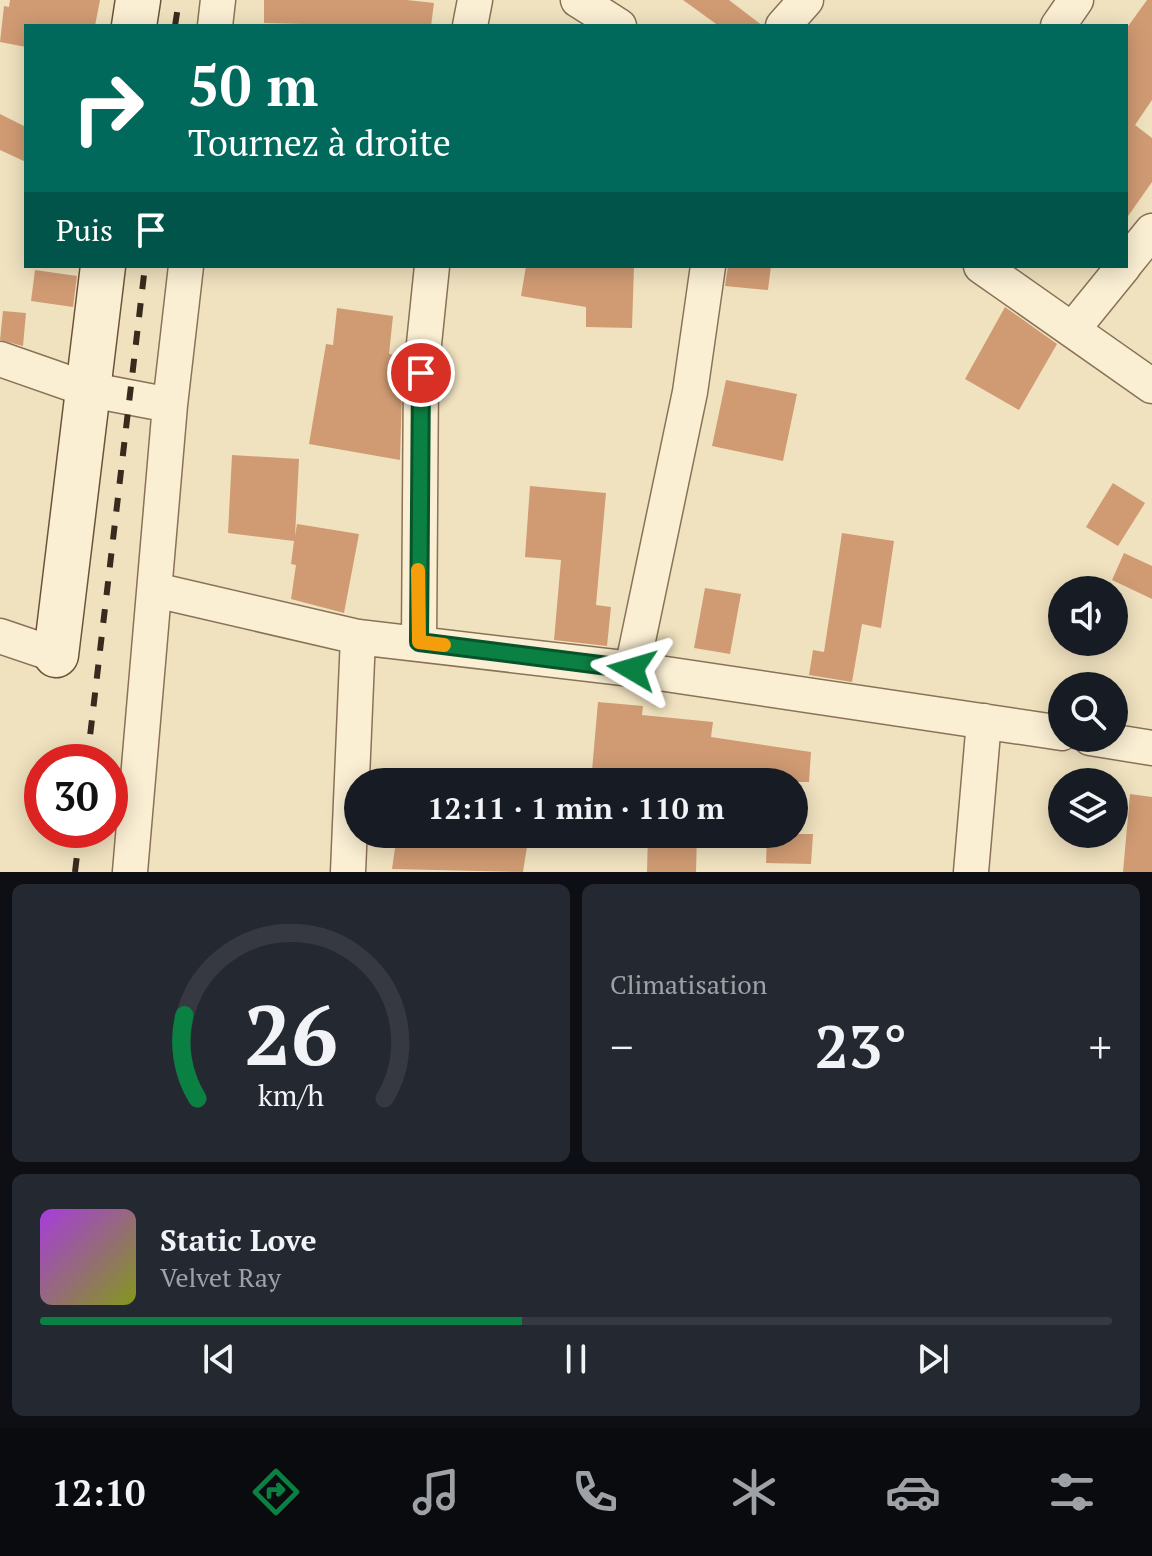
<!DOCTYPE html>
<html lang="fr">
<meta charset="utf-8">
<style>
body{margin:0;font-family:"PT Serif",serif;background:#242831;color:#f1f3f6;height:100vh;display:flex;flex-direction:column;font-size:30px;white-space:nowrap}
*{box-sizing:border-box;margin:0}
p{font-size:26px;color:#9ea1a6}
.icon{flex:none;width:44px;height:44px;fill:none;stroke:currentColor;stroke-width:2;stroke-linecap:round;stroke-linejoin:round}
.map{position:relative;height:872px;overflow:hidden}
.sheet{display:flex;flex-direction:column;gap:12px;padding:12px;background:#0d0f14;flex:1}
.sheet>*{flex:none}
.top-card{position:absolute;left:24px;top:24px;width:1104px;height:244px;border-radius:0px;box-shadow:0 4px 20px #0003;background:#00695c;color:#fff;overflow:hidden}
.tools{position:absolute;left:1048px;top:576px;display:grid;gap:16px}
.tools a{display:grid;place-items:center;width:80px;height:80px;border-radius:50%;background:#171b24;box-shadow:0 4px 20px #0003;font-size:40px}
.speed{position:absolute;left:24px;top:744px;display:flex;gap:16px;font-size:40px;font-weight:700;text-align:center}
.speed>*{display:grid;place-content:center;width:104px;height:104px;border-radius:50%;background:#171b24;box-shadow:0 4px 20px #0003;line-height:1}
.speed .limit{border:12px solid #d22;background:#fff;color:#111}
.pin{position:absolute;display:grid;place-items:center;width:68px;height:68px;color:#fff;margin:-34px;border:4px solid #fff;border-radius:50%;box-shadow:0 2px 8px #0007}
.me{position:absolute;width:88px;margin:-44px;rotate:277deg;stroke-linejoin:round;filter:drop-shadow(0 0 6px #0008)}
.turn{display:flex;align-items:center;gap:28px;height:168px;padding:0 32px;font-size:36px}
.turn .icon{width:104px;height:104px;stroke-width:2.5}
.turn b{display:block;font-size:56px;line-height:68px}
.then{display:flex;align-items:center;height:76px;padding:0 32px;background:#0003;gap:16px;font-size:30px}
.big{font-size:60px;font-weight:600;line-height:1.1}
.sheet .tile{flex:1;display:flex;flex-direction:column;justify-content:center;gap:12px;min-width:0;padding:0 28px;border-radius:12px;background:#242831}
.sheet .dial{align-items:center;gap:0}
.dial svg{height:208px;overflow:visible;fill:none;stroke:#363941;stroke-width:7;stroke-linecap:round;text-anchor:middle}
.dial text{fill:#f1f3f6;stroke:none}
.song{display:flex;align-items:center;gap:24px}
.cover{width:96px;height:96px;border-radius:12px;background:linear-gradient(135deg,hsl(280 70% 55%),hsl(70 70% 35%))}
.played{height:8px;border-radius:4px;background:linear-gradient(90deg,#0b8043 45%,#363941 45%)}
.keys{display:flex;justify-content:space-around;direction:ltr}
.heat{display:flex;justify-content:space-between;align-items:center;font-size:44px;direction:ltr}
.sheet .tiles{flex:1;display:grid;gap:12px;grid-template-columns:1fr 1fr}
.tile:last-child{grid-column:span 2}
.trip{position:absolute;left:344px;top:768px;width:464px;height:80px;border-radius:40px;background:#171b24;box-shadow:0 4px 20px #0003;font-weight:600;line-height:80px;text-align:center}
.menu{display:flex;height:128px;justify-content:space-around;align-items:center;background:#090b0e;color:#9ea1a6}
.menu .icon{width:56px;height:56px}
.menu .active{color:#0b8043}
.menu b{font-size:36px;color:#f1f3f6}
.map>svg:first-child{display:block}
.building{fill:#d09b73}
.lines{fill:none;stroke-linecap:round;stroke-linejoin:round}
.minor-casing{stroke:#897257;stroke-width:37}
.secondary-casing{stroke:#6b533a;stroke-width:47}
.minor{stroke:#faefd3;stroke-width:34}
.secondary{stroke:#faefd3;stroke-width:44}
.rail{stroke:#382a1c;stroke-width:6;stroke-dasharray:14 14;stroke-linecap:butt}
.route-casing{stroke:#07532c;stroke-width:20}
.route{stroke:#0b8043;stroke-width:14}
.slow{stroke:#f59e0b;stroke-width:14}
</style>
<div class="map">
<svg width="1152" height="872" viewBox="0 0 1152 872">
<rect width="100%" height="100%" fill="#f0e2bf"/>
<path class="building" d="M 10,0 L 100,0 L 95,26 L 26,26 L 26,47 L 0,42 L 4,6 L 9,7 Z
M 264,0 L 407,0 L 434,3 L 431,26 L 386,26 L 264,23 Z
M 683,0 L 729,0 L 763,26 L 719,26 Z
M 1147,0 L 1152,0 L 1152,100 L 1135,125 L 1152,138 L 1152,182 L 1126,219 L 1126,29 Z
M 0,114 L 26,127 L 26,162 L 0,150 Z
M 526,266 L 634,266 L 632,328 L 586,327 L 586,307 L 521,296 Z
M 728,266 L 771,266 L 768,290 L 725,286 Z
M 35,270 L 77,276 L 73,307 L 31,301 Z
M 1005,307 L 1057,344 L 1019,410 L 965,379 Z
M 337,308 L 393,316 L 389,354 L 403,356 L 400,460 L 309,444 L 326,344 L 333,345 Z
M 3,311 L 26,313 L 23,346 L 0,340 Z
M 726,380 L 797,394 L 783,461 L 712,446 Z
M 232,455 L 299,459 L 295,536 L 297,524 L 359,534 L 344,613 L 291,599 L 296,565 L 291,564 L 294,541 L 228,533 Z
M 1113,483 L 1145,503 L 1118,546 L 1086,527 Z
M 530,486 L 606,493 L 596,605 L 611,607 L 607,646 L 554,640 L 561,560 L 525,557 Z
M 842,533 L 894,541 L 881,628 L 862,624 L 852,682 L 809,675 L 813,650 L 824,652 Z
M 1124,553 L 1152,566 L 1152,599 L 1112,580 Z
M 705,588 L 741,594 L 730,654 L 694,648 Z
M 598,702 L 643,706 L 642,715 L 713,722 L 711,737 L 811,752 L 809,782 L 591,782 Z
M 1130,794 L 1152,797 L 1152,872 L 1123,872 Z
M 397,834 L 529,834 L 523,872 L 392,869 Z
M 648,834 L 697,834 L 696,872 L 647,872 Z
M 767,834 L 813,834 L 811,864 L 766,863 Z"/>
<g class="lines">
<defs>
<path id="minor" d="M 578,0 L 619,26
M 215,26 L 218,0
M 470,26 L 475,0
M 783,26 L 806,0
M 1058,26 L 1076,0
M 1126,263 L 1152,231
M 981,266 L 1152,386
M 1072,330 L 1124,266
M 0,359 L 86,389 L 170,405
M 155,590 L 358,637 L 632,669 L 1062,733
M 0,636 L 56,655
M 419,642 L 421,373 L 432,266
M 632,669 L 690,392 L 708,266
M 1090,738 L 1152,748
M 130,872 L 170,405 L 186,266
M 348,872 L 358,637
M 971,872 L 984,721"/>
<path id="secondary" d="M 134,26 L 138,0
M 56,655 L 103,266"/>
</defs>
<use href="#minor" class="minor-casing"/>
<use href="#secondary" class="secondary-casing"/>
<use href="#minor" class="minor"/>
<use href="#secondary" class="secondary"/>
<path class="rail" d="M 175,26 L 179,0
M 87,762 L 145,266
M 75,872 L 80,830"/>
</g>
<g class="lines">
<defs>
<path id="route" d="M 421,373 L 419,642 L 632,669"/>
</defs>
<use href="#route" class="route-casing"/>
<use href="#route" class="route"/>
<path class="slow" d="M 418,570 L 419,642 L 444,645"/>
</g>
</svg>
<div class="tools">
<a><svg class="icon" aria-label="sound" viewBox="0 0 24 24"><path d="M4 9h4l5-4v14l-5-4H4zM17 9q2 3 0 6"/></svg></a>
<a><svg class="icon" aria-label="search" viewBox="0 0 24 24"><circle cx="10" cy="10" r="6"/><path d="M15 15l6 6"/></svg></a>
<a><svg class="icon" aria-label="layers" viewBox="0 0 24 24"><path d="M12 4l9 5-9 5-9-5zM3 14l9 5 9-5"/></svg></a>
</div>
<div class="speed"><div class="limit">30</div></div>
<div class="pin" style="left:421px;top:373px;background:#d93025"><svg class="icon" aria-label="arrive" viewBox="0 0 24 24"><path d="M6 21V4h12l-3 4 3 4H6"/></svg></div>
<svg class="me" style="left:632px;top:669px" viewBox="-20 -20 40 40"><path d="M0-17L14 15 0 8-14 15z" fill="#0b8043" stroke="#fff" stroke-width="4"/></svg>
<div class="trip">12:11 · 1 min · 110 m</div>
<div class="top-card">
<div class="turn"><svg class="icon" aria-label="right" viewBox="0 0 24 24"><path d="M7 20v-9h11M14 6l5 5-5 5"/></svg><div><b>50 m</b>Tournez à droite</div></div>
<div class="then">Puis<svg class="icon" aria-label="arrive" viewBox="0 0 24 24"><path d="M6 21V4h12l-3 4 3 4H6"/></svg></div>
</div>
</div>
<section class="sheet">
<div class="tiles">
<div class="tile dial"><svg viewBox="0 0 100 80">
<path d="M14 69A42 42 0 1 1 86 69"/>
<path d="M14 69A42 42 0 0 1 9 37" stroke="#0b8043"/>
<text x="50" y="56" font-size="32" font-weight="700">26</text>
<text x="50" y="72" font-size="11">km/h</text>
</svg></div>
<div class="tile"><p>Climatisation</p>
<div class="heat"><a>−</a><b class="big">23°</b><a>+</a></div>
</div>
<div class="tile">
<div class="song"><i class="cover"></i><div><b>Static Love</b><p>Velvet Ray</p></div></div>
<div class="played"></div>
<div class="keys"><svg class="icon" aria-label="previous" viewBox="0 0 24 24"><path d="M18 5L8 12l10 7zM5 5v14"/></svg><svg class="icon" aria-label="pause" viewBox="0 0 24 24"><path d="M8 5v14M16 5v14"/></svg><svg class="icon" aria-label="next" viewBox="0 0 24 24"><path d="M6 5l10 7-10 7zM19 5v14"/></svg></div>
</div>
</div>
</section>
<nav class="menu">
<b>12:10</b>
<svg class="icon active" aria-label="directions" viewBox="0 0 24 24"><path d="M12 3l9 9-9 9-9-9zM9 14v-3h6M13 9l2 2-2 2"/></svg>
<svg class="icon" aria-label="music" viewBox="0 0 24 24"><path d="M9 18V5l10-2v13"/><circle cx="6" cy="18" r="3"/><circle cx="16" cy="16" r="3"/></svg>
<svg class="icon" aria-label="phone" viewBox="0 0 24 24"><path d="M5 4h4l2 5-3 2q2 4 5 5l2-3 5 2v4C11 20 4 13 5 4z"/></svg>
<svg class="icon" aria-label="climate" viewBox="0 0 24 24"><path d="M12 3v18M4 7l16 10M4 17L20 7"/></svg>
<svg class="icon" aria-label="car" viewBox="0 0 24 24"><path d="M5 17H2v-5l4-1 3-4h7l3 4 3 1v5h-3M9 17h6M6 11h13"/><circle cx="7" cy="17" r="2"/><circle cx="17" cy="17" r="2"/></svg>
<svg class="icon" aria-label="filters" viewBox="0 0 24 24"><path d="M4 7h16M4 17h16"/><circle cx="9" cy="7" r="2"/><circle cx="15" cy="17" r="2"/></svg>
</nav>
